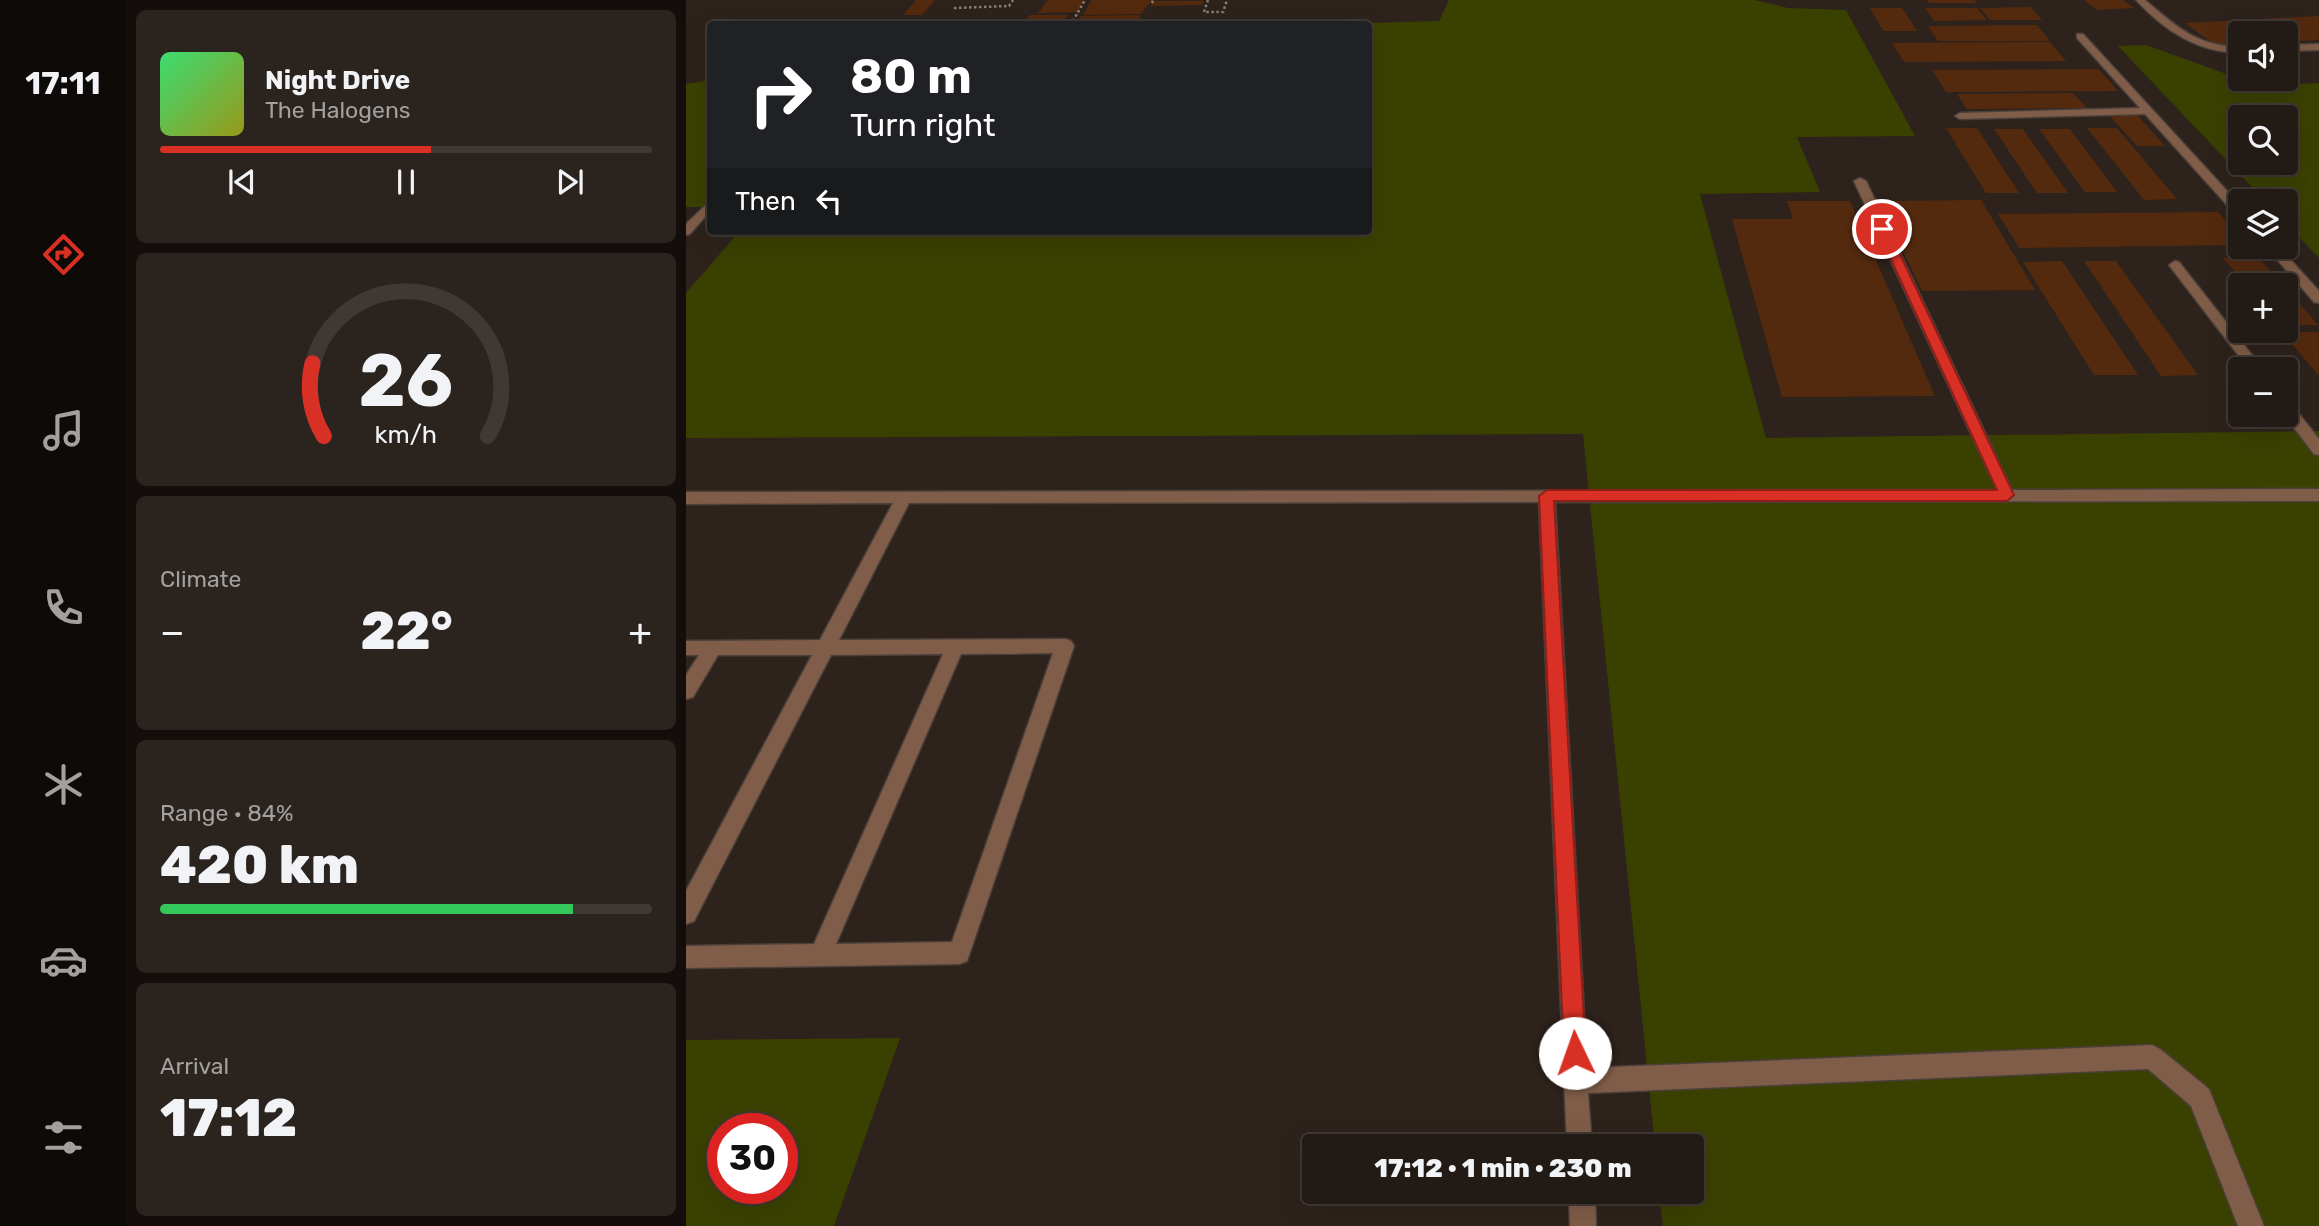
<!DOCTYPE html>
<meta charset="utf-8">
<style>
body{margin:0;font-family:Rubik,sans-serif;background:#2a231e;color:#f1f3f6;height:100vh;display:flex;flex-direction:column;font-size:26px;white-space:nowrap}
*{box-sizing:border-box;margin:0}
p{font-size:23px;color:#a2a1a0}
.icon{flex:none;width:38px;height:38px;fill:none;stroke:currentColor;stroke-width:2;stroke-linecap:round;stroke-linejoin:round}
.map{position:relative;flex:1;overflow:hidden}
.details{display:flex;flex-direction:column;gap:10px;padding:10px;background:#130e0c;width:560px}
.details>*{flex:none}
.banner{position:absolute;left:21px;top:21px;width:665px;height:214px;border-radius:7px;box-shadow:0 7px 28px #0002,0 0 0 2px #3f3834;background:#202124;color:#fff;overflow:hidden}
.fabs{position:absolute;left:1542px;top:21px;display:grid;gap:14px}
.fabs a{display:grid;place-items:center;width:70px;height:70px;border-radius:7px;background:#221a15;box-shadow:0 7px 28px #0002,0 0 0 2px #3f3834;font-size:35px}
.speed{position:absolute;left:21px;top:1113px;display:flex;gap:14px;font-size:35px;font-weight:700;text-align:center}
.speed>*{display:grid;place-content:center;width:91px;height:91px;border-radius:50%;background:#221a15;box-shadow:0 7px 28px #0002,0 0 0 2px #3f3834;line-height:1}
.speed .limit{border:10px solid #d22;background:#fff;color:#111}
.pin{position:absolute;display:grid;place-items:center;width:60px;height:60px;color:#fff;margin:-30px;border:4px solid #fff;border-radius:50%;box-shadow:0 2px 7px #0007}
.me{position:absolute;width:77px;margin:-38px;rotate:357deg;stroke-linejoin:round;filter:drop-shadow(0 0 5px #0008)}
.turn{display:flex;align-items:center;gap:24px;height:147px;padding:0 28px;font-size:32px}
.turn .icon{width:91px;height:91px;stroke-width:2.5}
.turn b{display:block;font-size:49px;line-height:60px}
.then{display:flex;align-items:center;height:66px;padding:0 28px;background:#0003;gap:14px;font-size:26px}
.big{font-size:52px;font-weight:800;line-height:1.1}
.details .card{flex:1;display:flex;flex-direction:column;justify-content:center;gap:10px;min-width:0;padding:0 24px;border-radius:10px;background:#2a231e}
.details .dial{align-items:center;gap:0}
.dial svg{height:182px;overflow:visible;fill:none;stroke:#3f3834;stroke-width:7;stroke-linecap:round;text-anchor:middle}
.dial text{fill:#f1f3f6;stroke:none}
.song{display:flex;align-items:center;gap:21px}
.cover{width:84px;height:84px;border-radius:10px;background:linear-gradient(135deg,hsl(140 70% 55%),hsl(60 70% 35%))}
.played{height:7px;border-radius:4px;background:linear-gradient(90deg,#d93025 55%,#3f3834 55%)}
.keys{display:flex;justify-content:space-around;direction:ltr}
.heat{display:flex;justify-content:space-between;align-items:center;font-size:38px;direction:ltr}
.charge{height:10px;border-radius:5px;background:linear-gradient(90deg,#34c759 84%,#3f3834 0)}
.trip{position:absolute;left:616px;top:1134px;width:402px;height:70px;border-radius:7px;background:#221a15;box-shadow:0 7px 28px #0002,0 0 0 2px #3f3834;font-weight:800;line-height:70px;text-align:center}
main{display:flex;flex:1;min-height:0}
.dock{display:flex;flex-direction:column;width:126px;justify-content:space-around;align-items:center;background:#0e0a08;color:#a2a1a0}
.dock .icon{width:49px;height:49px}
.dock .selected{color:#d93025}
.dock b{font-size:32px;color:#f1f3f6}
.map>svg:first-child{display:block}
.green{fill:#3a4100;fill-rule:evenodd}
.building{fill:#542a0f}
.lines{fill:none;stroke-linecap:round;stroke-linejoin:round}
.minor-casing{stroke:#4a3f39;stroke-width:3}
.path{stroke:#877d77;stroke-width:2.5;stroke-dasharray:2.5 2.5;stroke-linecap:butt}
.minor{fill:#7f5d48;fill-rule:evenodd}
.route{fill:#d93025;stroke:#8d1f18;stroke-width:2}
</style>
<main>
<nav class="dock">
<b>17:11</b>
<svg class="icon selected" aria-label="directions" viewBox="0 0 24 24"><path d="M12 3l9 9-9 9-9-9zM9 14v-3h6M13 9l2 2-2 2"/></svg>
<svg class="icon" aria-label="music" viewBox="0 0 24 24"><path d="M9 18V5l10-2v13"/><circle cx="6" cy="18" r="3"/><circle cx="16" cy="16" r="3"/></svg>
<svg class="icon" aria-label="phone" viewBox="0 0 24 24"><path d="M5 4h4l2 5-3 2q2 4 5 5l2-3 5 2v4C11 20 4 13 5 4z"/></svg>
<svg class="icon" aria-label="climate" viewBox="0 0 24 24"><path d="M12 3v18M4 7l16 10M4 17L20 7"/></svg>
<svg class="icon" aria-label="car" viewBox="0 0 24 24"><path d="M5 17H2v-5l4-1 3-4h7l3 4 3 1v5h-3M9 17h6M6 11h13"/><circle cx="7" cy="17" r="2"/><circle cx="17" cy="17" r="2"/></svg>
<svg class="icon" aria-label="filters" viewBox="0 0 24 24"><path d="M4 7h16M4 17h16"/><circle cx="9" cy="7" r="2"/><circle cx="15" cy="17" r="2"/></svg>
</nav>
<section class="details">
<div class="card">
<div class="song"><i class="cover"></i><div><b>Night Drive</b><p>The Halogens</p></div></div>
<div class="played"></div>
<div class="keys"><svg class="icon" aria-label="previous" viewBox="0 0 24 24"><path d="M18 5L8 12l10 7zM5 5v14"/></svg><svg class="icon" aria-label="pause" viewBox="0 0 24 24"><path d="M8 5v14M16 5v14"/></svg><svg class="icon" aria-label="next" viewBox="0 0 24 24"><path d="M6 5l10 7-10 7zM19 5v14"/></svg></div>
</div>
<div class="card dial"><svg viewBox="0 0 100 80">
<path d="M14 69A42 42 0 1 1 86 69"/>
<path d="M14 69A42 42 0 0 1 9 37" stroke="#d93025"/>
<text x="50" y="56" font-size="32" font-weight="700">26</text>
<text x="50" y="72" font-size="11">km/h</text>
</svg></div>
<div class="card"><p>Climate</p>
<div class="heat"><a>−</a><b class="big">22°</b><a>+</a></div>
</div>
<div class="card"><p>Range · 84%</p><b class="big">420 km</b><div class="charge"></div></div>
<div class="card"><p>Arrival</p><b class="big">17:12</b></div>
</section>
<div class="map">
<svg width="1633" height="1226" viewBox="0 0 1633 1226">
<rect width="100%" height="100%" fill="#2e221c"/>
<path class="green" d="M 763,0 L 1068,0 L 1102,8 L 1160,10 L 1229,136 L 1111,137 L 1134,192 L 1014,194 L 1080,438 L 1633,431 L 1633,1226 L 977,1226 L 973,1192 L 1006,1192 L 1006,1146 L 969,1146 L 897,434 L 0,438 L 0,293 L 54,231 L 682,231 L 682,24 L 645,24 L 753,21 Z
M 1460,45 L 1574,86 L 1633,83 L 1633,258 L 1600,223 L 1600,201 L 1579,201 L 1432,46 ZM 1554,117 L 1600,117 L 1600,163 L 1554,163 Z
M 24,80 L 24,207 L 0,207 L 0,84 Z
M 214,1038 L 148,1226 L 0,1226 L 0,1040 ZM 37,1129 L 96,1129 L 96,1188 L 37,1188 Z"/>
<path class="building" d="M 230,0 L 249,0 L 236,15 L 217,15 Z
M 362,0 L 396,0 L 398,1 L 391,12 L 352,13 Z
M 405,0 L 464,0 L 465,1 L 455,14 L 397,15 Z
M 1241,0 L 1288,0 L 1291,3 L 1243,3 Z
M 1398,0 L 1437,0 L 1448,8 L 1411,10 Z
M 467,1 L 518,1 L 516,5 L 465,6 Z
M 1345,7 L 1356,20 L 1304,20 L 1294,8 Z
M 1184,8 L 1216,8 L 1231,31 L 1197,31 Z
M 1239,8 L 1291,8 L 1301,20 L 1248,21 Z
M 344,15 L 382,15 L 379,19 L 341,20 Z
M 455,15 L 452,22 L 391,24 L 395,16 Z
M 1633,16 L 1633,40 L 1600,42 L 1600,33 L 1554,33 L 1554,44 L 1529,45 L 1499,23 Z
M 1351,25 L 1364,41 L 1252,41 L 1242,26 Z
M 1364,42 L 1380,61 L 1218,62 L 1206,43 Z
M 1413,69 L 1432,91 L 1260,92 L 1246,70 Z
M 1387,93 L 1401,108 L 1281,109 L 1271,94 Z
M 1424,116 L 1452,116 L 1479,146 L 1451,146 Z
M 1260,128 L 1291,128 L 1333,193 L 1300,193 Z
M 1401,128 L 1431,128 L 1491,199 L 1458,200 Z
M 1308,129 L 1337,129 L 1382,193 L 1351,193 Z
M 1353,129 L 1384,129 L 1431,192 L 1399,192 Z
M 1295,200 L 1349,290 L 1236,291 L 1193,201 Z
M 1101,201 L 1164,201 L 1249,396 L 1096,397 L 1046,219 L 1107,219 Z
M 1532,212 L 1554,236 L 1554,245 L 1333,248 L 1312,214 Z
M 1572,257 L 1597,285 L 1560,285 L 1537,258 Z
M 1376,261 L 1452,375 L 1408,375 L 1337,262 Z
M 1398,261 L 1430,261 L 1512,375 L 1475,376 Z
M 1600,288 L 1632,325 L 1600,325 Z
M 1596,332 L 1633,332 L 1633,376 Z"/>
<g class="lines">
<defs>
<path id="minor" d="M 1450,0 L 1459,0 C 1491,27 1510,46 1554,47 L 1554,53 C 1511,52 1479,31 1450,0 Z
M 1391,34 L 1397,34 L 1554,205 L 1554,216 L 1550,215 L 1459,114 L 1274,119 L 1269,116 L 1274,113 L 1454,108 L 1391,38 Z
M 1633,44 L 1633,50 L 1600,51 L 1600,45 Z
M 1174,178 L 1180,181 L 1326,490 L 1633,489 L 1633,501 L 869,502 L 901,1068 L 1466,1045 L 1474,1049 L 1523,1089 L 1578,1226 L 1552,1226 L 1505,1106 L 1462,1069 L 902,1093 L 906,1146 L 881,1146 L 853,502 L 223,503 L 153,640 L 379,639 L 385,641 L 388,646 L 281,961 L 273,964 L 0,968 L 0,946 L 128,944 L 257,654 L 145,655 L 8,921 L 0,924 L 0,891 L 126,655 L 32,655 L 7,697 L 0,699 L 0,675 L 13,655 L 0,655 L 0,641 L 134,640 L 207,503 L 0,504 L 0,492 L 1311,490 L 1168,181 ZM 367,653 L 266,942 L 150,944 L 275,654 Z
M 24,201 L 24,211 L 4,234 L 0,235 L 0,224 Z
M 1580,247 L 1593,247 L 1633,291 L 1633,303 L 1628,302 Z
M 1489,261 L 1493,262 L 1577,369 L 1563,369 L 1483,265 Z
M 1600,402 L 1605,404 L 1633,439 L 1633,455 L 1628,454 L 1598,415 Z
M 883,1192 L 909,1192 L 910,1226 L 884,1226 Z"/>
</defs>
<use href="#minor" class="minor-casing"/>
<path class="path" d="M 522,0 L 518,12 L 537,12 L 541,0
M 466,3 L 467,0
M 268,8 L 323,6 L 327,0
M 387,21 L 399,0"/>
<use href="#minor" class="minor"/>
</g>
<path class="route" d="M 1196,226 L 1202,229 L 1328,495 L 1321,501 L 868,501 L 900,1053 L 896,1061 L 889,1064 L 881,1061 L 878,1053 L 853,496 L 861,490 L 1311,490 L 1191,229 Z"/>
</svg>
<div class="fabs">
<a><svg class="icon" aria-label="sound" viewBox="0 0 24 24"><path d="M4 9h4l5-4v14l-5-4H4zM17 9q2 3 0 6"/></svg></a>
<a><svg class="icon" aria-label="search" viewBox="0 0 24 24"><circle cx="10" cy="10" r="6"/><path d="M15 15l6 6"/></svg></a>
<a><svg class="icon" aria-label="layers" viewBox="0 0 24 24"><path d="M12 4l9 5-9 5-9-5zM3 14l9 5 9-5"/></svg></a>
<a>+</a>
<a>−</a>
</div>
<div class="speed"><div class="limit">30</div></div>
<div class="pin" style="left:1196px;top:229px;background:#d93025"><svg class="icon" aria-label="arrive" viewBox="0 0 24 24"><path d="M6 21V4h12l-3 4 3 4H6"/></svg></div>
<svg class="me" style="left:889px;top:1053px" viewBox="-20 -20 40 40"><circle r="19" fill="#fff"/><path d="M0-13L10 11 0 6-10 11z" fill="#d93025"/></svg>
<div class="trip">17:12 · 1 min · 230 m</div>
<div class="banner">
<div class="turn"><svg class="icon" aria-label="right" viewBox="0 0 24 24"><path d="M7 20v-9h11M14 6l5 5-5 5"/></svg><div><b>80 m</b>Turn right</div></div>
<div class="then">Then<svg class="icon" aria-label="left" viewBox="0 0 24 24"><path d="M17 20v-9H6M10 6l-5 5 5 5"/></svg></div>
</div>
</div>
</main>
